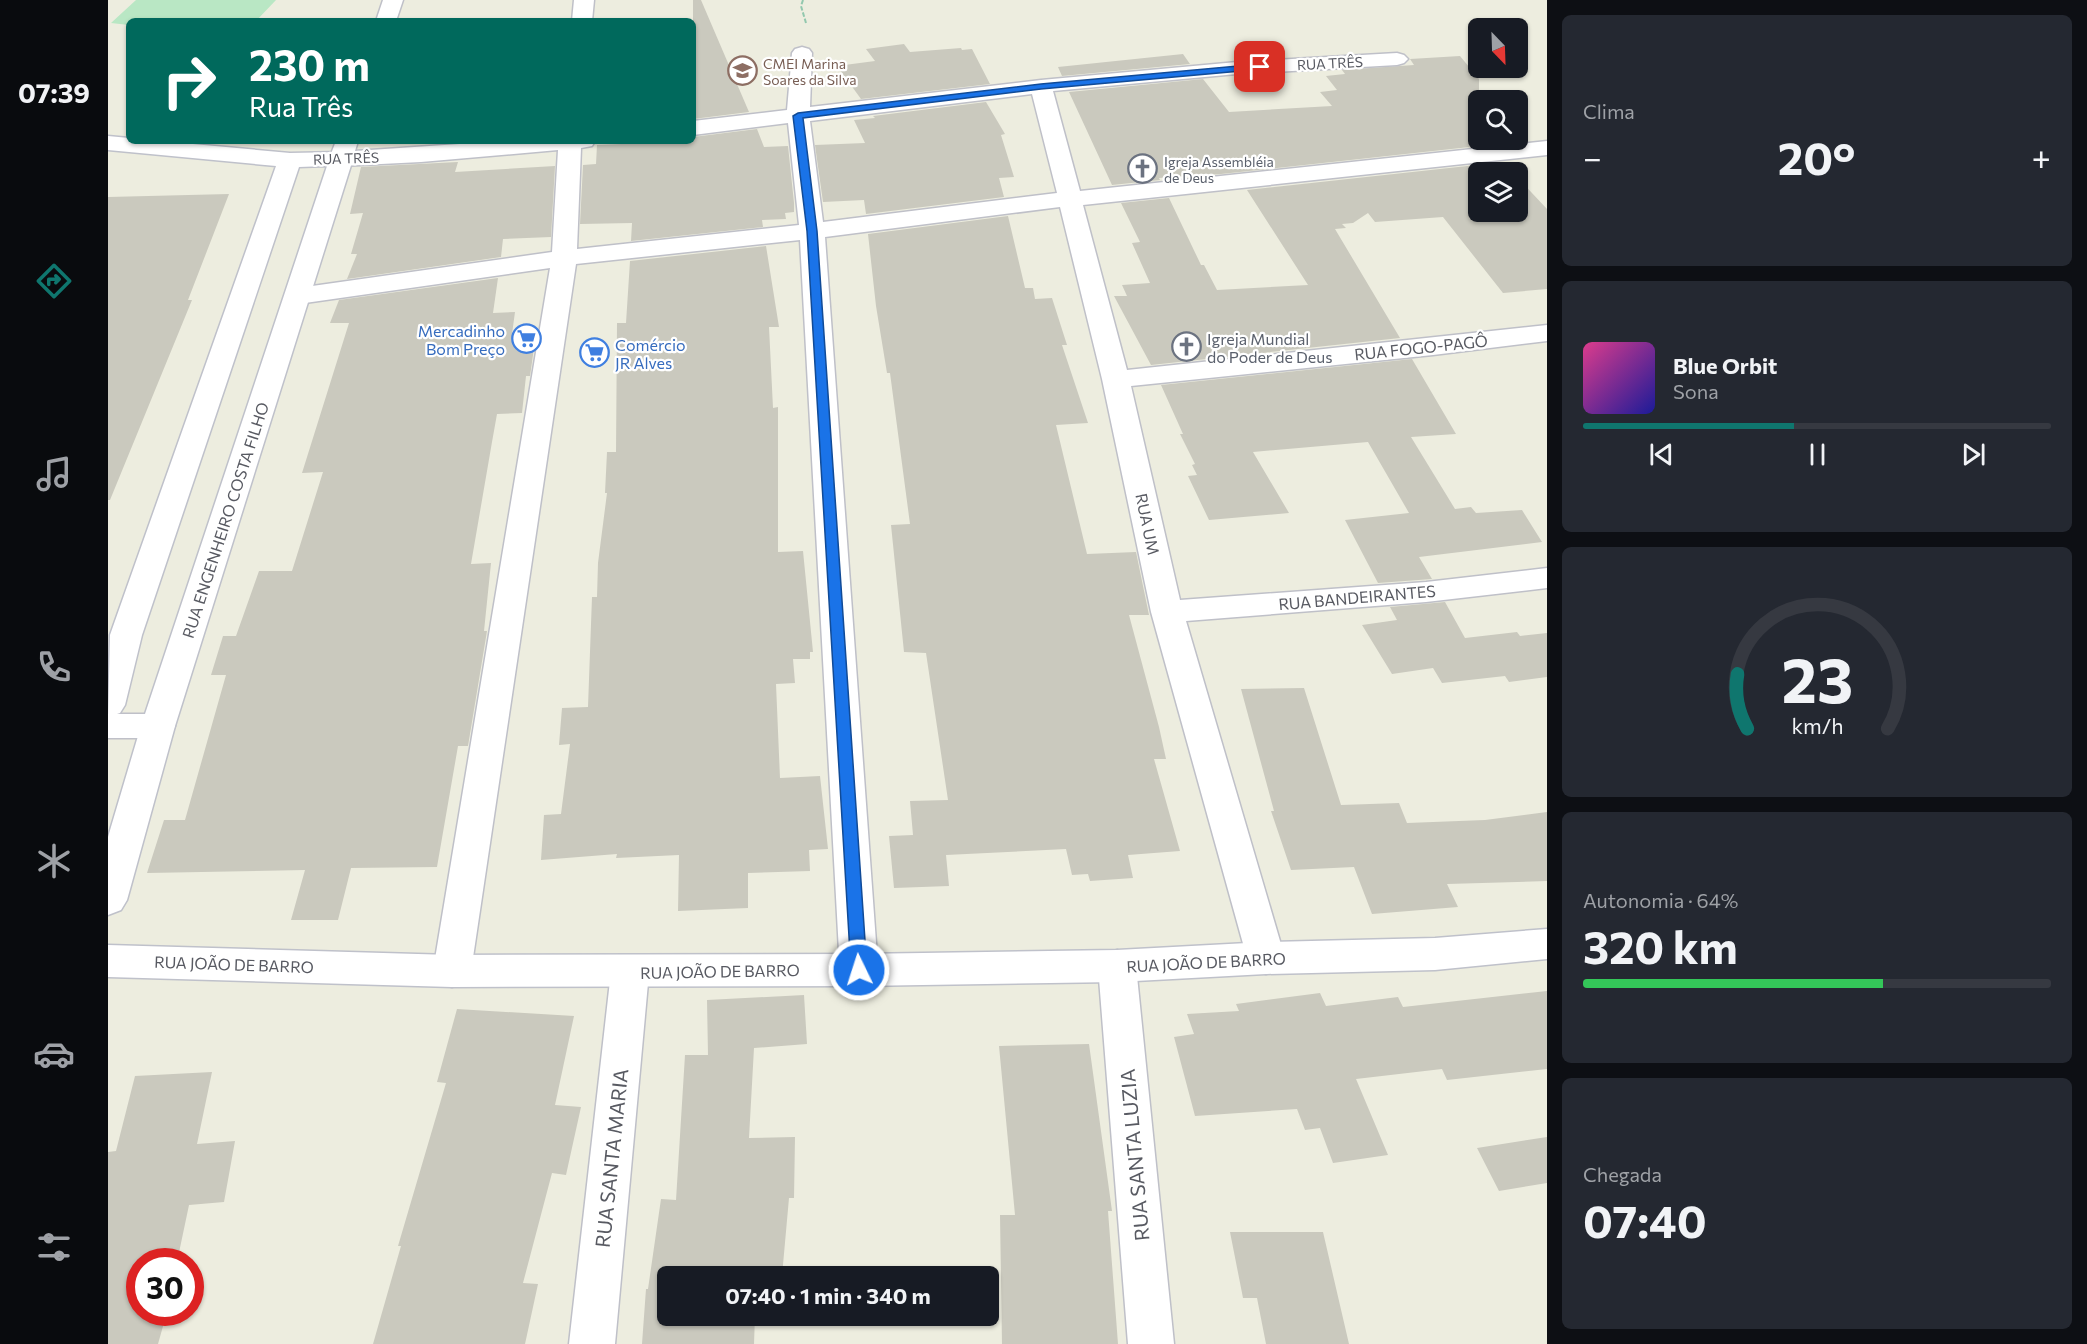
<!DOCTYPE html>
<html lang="pt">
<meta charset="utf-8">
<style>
body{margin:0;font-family:Commissioner,sans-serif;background:#242831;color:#f1f3f6;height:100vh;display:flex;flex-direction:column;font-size:22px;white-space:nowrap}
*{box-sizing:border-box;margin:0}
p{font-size:20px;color:#9ea1a6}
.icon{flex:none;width:33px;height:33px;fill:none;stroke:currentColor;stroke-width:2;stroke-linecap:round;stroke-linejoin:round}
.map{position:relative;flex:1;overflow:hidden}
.details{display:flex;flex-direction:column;gap:15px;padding:15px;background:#0d0f14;width:540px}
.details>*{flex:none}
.hud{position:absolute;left:18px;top:18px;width:570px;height:126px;border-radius:9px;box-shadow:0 2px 4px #0004;background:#00695c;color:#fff;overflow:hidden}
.needle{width:39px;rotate:157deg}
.fabs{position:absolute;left:1360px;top:18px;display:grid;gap:12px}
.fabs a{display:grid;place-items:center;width:60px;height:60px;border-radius:9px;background:#171b24;box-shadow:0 2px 4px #0004;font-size:30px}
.speed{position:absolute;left:18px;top:1248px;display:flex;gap:12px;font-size:30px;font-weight:700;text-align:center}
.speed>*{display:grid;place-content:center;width:78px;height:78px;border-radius:50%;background:#171b24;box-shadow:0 2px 4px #0004;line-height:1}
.speed .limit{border:9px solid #d22;background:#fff;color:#111}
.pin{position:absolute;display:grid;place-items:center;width:51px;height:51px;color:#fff;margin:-26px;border-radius:12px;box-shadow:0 3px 9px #0006}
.me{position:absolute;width:66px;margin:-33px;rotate:356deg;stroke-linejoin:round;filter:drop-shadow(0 0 4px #0008)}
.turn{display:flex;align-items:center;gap:21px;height:126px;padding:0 24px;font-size:27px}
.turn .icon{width:78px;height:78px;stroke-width:2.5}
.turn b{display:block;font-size:42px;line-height:51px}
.big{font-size:45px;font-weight:700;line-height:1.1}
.details .tile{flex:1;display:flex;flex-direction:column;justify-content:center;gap:9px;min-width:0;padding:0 21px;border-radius:9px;background:#242831}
.details .dial{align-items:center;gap:0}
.dial svg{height:156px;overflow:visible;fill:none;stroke:#363941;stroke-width:7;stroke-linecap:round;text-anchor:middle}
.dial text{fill:#f1f3f6;stroke:none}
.song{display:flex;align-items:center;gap:18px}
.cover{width:72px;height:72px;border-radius:9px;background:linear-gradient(135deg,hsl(330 70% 55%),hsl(240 70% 35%))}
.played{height:6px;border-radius:3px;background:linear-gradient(90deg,#0f766e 45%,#363941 45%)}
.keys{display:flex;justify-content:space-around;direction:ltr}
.heat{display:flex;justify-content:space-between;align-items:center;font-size:33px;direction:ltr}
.charge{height:9px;border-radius:4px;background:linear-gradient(90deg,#34c759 64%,#363941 0)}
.trip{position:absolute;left:549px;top:1266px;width:342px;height:60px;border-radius:9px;background:#171b24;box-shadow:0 2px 4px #0004;font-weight:700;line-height:60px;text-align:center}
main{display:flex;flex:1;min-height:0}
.menu{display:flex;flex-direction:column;width:108px;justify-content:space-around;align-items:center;background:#090b0e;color:#9ea1a6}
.menu .icon{width:42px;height:42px}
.menu .selected{color:#0f766e}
.menu b{font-size:27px;color:#f1f3f6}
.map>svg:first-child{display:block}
.green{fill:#b9e7c4}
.building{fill:#cac9be}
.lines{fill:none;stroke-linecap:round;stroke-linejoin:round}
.street-casing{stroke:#bfc0c8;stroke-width:3}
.secondary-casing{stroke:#bfc1ca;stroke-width:3}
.path{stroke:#92c8ae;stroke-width:2;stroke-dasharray:4.5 2;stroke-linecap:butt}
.street{fill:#fff;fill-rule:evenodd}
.secondary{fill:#fff;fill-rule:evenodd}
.route{fill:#1a73e8;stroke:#114b97;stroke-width:1.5}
.labels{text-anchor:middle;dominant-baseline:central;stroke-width:4.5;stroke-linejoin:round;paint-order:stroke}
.far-education-label{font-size:14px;fill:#785e54;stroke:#fff;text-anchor:start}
.far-street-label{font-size:14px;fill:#585a62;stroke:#fff}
.far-worship-label{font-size:14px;fill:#5b616d;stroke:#fff;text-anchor:start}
.shop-label{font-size:16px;fill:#366cbe;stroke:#fff;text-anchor:end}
.worship-label{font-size:16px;fill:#5b616d;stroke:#fff;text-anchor:start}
.street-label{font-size:16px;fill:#585a62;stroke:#fff}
.near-street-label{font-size:20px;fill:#585a62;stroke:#fff}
</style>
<main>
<nav class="menu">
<b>07:39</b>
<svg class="icon selected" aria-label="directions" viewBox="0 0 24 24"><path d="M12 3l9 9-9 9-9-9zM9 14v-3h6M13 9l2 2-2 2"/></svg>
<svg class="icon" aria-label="music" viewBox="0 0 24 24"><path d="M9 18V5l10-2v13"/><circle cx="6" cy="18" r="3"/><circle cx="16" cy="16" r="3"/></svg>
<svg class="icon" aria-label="phone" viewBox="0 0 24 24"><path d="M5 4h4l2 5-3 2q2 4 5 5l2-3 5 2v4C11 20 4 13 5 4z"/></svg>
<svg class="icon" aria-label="climate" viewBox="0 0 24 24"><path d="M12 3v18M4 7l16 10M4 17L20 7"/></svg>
<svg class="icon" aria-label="car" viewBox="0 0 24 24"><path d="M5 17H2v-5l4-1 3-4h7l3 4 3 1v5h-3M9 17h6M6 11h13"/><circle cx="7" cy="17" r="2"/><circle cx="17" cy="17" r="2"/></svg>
<svg class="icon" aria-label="filters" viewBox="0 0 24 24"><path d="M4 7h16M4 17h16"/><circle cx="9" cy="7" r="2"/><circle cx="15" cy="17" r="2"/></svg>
</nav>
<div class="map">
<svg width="1439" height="1344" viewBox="0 0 1439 1344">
<rect width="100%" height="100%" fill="#ededdf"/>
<path class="green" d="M 28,0 L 168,0 L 148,21 L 21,21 L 21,25 L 3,23 Z"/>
<path class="building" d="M 585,0 L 593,0 L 641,112 L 585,119 Z
M 796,44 L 802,52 L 853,48 L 854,50 L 864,49 L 882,84 L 753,99 L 729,66 L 767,61 L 758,49 Z
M 1075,54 L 1082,64 L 954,76 L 950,67 Z
M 1352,56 L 1371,79 L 1371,140 L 1375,140 L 1380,145 L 1113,174 L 1051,178 L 1052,180 L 1004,185 L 961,92 L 1095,79 L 1121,112 L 1224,106 L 1212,92 L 1229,90 L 1218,76 L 1237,74 L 1234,70 L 1306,65 L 1302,59 Z
M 878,102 L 897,134 L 893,135 L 906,177 L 891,178 L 896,197 L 758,214 L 756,200 L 715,202 L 707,145 L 757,143 L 746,120 L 767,118 L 765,116 Z
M 649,129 L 656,147 L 680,146 L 686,203 L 686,212 L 677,213 L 678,219 L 654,220 L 655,227 L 523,241 L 524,223 L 472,224 L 475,165 L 488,164 L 489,145 L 585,141 L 585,137 Z
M 350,162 L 347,172 L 447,166 L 443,237 L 395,239 L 393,257 L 239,279 L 249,254 L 243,254 L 255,213 L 242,214 L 253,167 Z
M 1396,162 L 1405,172 L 1371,172 L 1371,212 L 1410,212 L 1410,178 L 1439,209 L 1439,289 L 1395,293 L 1335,217 L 1267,222 L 1260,213 L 1245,223 L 1234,224 L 1238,228 L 1227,229 L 1292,338 L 1043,365 L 1006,296 L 1019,296 L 1014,285 L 1042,283 L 1024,243 L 1032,242 L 1013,203 L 1061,198 L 1093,265 L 1096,265 L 1109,290 L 1200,285 L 1139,190 Z
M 121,194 L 80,300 L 84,300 L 2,500 L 0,500 L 0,197 Z
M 900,216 L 917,288 L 925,288 L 927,299 L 944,298 L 959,345 L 954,345 L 980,423 L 948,425 L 979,554 L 1028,552 L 1041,615 L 1021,615 L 1051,727 L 1058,759 L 1046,759 L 1072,851 L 1020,855 L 1025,878 L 982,881 L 980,874 L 964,875 L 958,849 L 838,855 L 841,886 L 786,888 L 781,836 L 805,835 L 802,801 L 840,800 L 818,653 L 796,652 L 783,525 L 802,524 L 782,373 L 779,373 L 768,306 L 760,234 Z
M 658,246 L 671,327 L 661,327 L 665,408 L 670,407 L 670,552 L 695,551 L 705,652 L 702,652 L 702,659 L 685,659 L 687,683 L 668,684 L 672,778 L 712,776 L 720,849 L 701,850 L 702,871 L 640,873 L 640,908 L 570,911 L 571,855 L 508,858 L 509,854 L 433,860 L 436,815 L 453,814 L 462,744 L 451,745 L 454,708 L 480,707 L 484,597 L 489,597 L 490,563 L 499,493 L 497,493 L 499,452 L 508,452 L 509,323 L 518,323 L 522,261 Z
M 390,278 L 385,313 L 407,312 L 404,334 L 428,334 L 422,376 L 418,376 L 414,413 L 389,414 L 384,442 L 363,564 L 383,563 L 376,631 L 379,631 L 360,746 L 350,746 L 329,867 L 243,868 L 230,920 L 183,920 L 197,870 L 39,873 L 56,820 L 77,820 L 118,675 L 103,675 L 115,636 L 128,636 L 151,571 L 184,571 L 215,472 L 194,473 L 241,323 L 222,323 L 231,300 Z
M 1304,359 L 1348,434 L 1303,437 L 1347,509 L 1363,507 L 1368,513 L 1414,510 L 1434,542 L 1311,557 L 1324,579 L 1270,583 L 1237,520 L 1301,513 L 1260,442 L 1145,452 L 1181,513 L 1101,520 L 1080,476 L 1089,475 L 1084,465 L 1087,464 L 1072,434 L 1075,434 L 1053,385 Z
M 1337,602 L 1357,638 L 1409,632 L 1412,636 L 1439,633 L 1439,677 L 1401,682 L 1397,676 L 1334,683 L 1325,668 L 1284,674 L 1254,625 L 1289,620 L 1282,607 Z
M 1196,688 L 1233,805 L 1291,803 L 1299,823 L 1377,820 L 1439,812 L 1439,881 L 1339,884 L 1350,907 L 1264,914 L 1246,867 L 1183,870 L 1163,811 L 1166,811 L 1133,689 Z
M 1439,991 L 1439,1069 L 1339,1080 L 1334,1069 L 1248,1079 L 1280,1155 L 1225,1163 L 1212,1128 L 1197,1130 L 1189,1109 L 1087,1116 L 1066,1037 L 1086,1034 L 1079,1014 L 1131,1011 L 1128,1004 L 1212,993 L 1218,1006 L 1290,997 L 1295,1007 Z
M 696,995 L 699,1044 L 646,1048 L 641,1138 L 687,1137 L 686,1198 L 681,1198 L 674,1276 L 560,1276 L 560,1316 L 647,1316 L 646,1344 L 534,1344 L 538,1289 L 540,1289 L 553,1199 L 568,1200 L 577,1055 L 600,1055 L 599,1000 Z
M 349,1009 L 466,1016 L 447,1105 L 473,1107 L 458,1175 L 444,1173 L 415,1283 L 430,1284 L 417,1344 L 265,1344 L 293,1246 L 290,1246 L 338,1083 L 329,1082 Z
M 981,1044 L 1004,1211 L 1000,1211 L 1010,1344 L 894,1344 L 892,1215 L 907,1215 L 891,1046 Z
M 104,1072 L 89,1144 L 127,1141 L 116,1202 L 81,1205 L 69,1262 L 32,1262 L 32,1312 L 59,1312 L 50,1344 L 0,1344 L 0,1152 L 8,1151 L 27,1076 Z
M 1439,1137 L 1439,1183 L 1391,1191 L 1369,1148 Z
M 1122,1232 L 1215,1232 L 1241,1344 L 1158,1344 L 1149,1298 L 1135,1298 Z"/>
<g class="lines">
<defs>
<path id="street" d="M 275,0 L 295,0 L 288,21 L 268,21 Z
M 466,0 L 486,0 L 484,21 L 464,21 Z
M 694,47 L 701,49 L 704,53 L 702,107 L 933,80 L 1129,62 L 1289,53 L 1296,55 L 1300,59 L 1296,63 L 1289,65 L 1129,74 L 945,91 L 972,191 L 1439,141 L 1439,155 L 975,205 L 1019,370 L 1439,325 L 1439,341 L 1325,355 L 1023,386 L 1072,600 L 1318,582 L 1439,568 L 1439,588 L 1318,602 L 1078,621 L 1177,958 L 1172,969 L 1158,974 L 1144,969 L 1139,958 L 1043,612 L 994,379 L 952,207 L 717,237 L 770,970 L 765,981 L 751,986 L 737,981 L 732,970 L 692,240 L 468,264 L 363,971 L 358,982 L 344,987 L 330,982 L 325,971 L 442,268 L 190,304 L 181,301 L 177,296 L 181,291 L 190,288 L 444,252 L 450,150 L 313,162 L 233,166 L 225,164 L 221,159 L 228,141 L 250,141 L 247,151 L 396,141 L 487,141 L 484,146 L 473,148 L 469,249 L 691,225 L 680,123 L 585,135 L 585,121 L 679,110 L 684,53 L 687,49 ZM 924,94 L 949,193 L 715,222 L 702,121 Z
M 0,714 L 50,714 L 62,717 L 67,726 L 62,735 L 50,738 L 0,738 Z
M 1009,950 L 1023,955 L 1028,966 L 1066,1344 L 1020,1344 L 990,966 L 995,955 Z
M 522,956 L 536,961 L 541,972 L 507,1344 L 461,1344 L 503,972 L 508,961 Z"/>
<path id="secondary" d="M 0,136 L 21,138 L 21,141 L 52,141 L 182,153 L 233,152 L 241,154 L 245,159 L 67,726 L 19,900 L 13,910 L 0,915 L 0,837 L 33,726 L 219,166 L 191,167 L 34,635 L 17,705 L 12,713 L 0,717 L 2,635 L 168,166 L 0,150 Z
M 1439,929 L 1439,959 L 1327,970 L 1158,974 L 1009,982 L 751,986 L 344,987 L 0,977 L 0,945 L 344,955 L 751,954 L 1009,950 L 1158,942 L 1327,938 Z"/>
</defs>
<use href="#street" class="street-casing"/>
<use href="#secondary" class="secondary-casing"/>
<path class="path" d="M 695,0 L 693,6 L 698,23"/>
<use href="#street" class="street"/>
<use href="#secondary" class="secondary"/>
</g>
<path class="route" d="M 1152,64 L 1157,67 L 1155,69 L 933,89 L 695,118 L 709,231 L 759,970 L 757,974 L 751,976 L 745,974 L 743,970 L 699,231 L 685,116 L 690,113 L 933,84 Z"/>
<defs>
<symbol id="school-ring" viewBox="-11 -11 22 22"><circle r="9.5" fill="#fff" stroke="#8d6e63" stroke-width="1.5"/><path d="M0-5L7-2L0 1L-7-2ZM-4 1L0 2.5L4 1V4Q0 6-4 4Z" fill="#8d6e63"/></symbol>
<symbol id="church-ring" viewBox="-11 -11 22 22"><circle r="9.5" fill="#fff" stroke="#6b7280" stroke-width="1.5"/><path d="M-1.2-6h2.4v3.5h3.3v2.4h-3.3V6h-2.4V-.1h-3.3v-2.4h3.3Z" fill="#6b7280"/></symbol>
<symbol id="supermarket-ring" viewBox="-11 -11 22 22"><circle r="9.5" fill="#fff" stroke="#3f7fe0" stroke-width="1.5"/><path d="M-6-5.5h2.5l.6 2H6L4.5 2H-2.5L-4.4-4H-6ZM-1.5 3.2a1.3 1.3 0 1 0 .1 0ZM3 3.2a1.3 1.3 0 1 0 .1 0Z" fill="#3f7fe0"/></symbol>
</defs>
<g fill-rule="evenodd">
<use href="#school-ring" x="618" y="54" width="33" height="33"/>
<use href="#church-ring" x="1018" y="152" width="33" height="33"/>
<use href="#supermarket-ring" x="402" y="322" width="33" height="33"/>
<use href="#church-ring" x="1062" y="330" width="33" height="33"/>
<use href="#supermarket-ring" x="470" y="336" width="33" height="33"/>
</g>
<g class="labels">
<g class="far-education-label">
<text x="655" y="63">CMEI Marina<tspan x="655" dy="16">Soares da Silva</tspan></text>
</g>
<g class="far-street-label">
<text transform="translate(1222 63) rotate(-3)">RUA TRÊS</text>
<text transform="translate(238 158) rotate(-2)">RUA TRÊS</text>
</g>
<g class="far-worship-label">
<text x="1056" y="161">Igreja Assembléia<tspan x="1056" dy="16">de Deus</tspan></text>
</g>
<g class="shop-label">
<text x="397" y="330">Mercadinho<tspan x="397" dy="18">Bom Preço</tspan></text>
<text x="507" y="344" text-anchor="start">Comércio<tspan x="507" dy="18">JR Alves</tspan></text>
</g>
<g class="worship-label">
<text x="1099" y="338">Igreja Mundial<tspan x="1099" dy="18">do Poder de Deus</tspan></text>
</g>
<g class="street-label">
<text transform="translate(1313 347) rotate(-6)">RUA FOGO-PAGÔ</text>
<text transform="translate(117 520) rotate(-72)">RUA ENGENHEIRO COSTA FILHO</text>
<text transform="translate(1040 524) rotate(78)">RUA UM</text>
<text transform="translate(1249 597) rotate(-5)">RUA BANDEIRANTES</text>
<text transform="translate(1098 962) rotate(-3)">RUA JOÃO DE BARRO</text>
<text transform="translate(126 964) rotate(2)">RUA JOÃO DE BARRO</text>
<text transform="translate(612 971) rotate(-1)">RUA JOÃO DE BARRO</text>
</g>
<g class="near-street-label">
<text transform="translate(1026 1155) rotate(-95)">RUA SANTA LUZIA</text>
<text transform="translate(503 1158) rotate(-84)">RUA SANTA MARIA</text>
</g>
</g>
</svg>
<div class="fabs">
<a><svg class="needle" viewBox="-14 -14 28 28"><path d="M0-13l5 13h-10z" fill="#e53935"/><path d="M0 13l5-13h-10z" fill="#9ea1a6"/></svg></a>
<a><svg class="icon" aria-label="search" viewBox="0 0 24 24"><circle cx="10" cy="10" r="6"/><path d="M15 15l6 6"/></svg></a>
<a><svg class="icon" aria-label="layers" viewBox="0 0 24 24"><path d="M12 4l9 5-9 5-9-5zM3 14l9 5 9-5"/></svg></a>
</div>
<div class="speed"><div class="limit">30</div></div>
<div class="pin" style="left:1152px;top:67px;background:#d93025"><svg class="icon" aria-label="arrive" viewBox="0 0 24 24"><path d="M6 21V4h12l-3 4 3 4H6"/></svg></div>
<svg class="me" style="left:751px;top:970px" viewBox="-20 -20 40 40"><circle r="17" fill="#1a73e8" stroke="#fff" stroke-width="3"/><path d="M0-11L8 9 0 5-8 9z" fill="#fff"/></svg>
<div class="trip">07:40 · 1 min · 340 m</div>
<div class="hud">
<div class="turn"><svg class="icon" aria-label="right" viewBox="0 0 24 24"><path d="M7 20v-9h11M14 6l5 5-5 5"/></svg><div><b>230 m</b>Rua Três</div></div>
</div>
</div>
<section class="details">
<div class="tile"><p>Clima</p>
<div class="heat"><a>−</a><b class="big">20°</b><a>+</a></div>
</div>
<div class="tile">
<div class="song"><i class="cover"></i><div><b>Blue Orbit</b><p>Sona</p></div></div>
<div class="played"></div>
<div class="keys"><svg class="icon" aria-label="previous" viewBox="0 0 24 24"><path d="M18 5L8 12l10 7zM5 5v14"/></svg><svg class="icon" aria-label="pause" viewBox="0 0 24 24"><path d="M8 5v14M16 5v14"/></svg><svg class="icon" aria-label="next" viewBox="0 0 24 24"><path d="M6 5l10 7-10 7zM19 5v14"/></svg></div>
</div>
<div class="tile dial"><svg viewBox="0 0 100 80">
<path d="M14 69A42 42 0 1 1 86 69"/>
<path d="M14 69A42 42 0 0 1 9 41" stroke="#0f766e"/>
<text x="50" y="56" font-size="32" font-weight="700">23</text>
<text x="50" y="72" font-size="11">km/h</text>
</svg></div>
<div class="tile"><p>Autonomia · 64%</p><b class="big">320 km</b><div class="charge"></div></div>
<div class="tile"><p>Chegada</p><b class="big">07:40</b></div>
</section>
</main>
